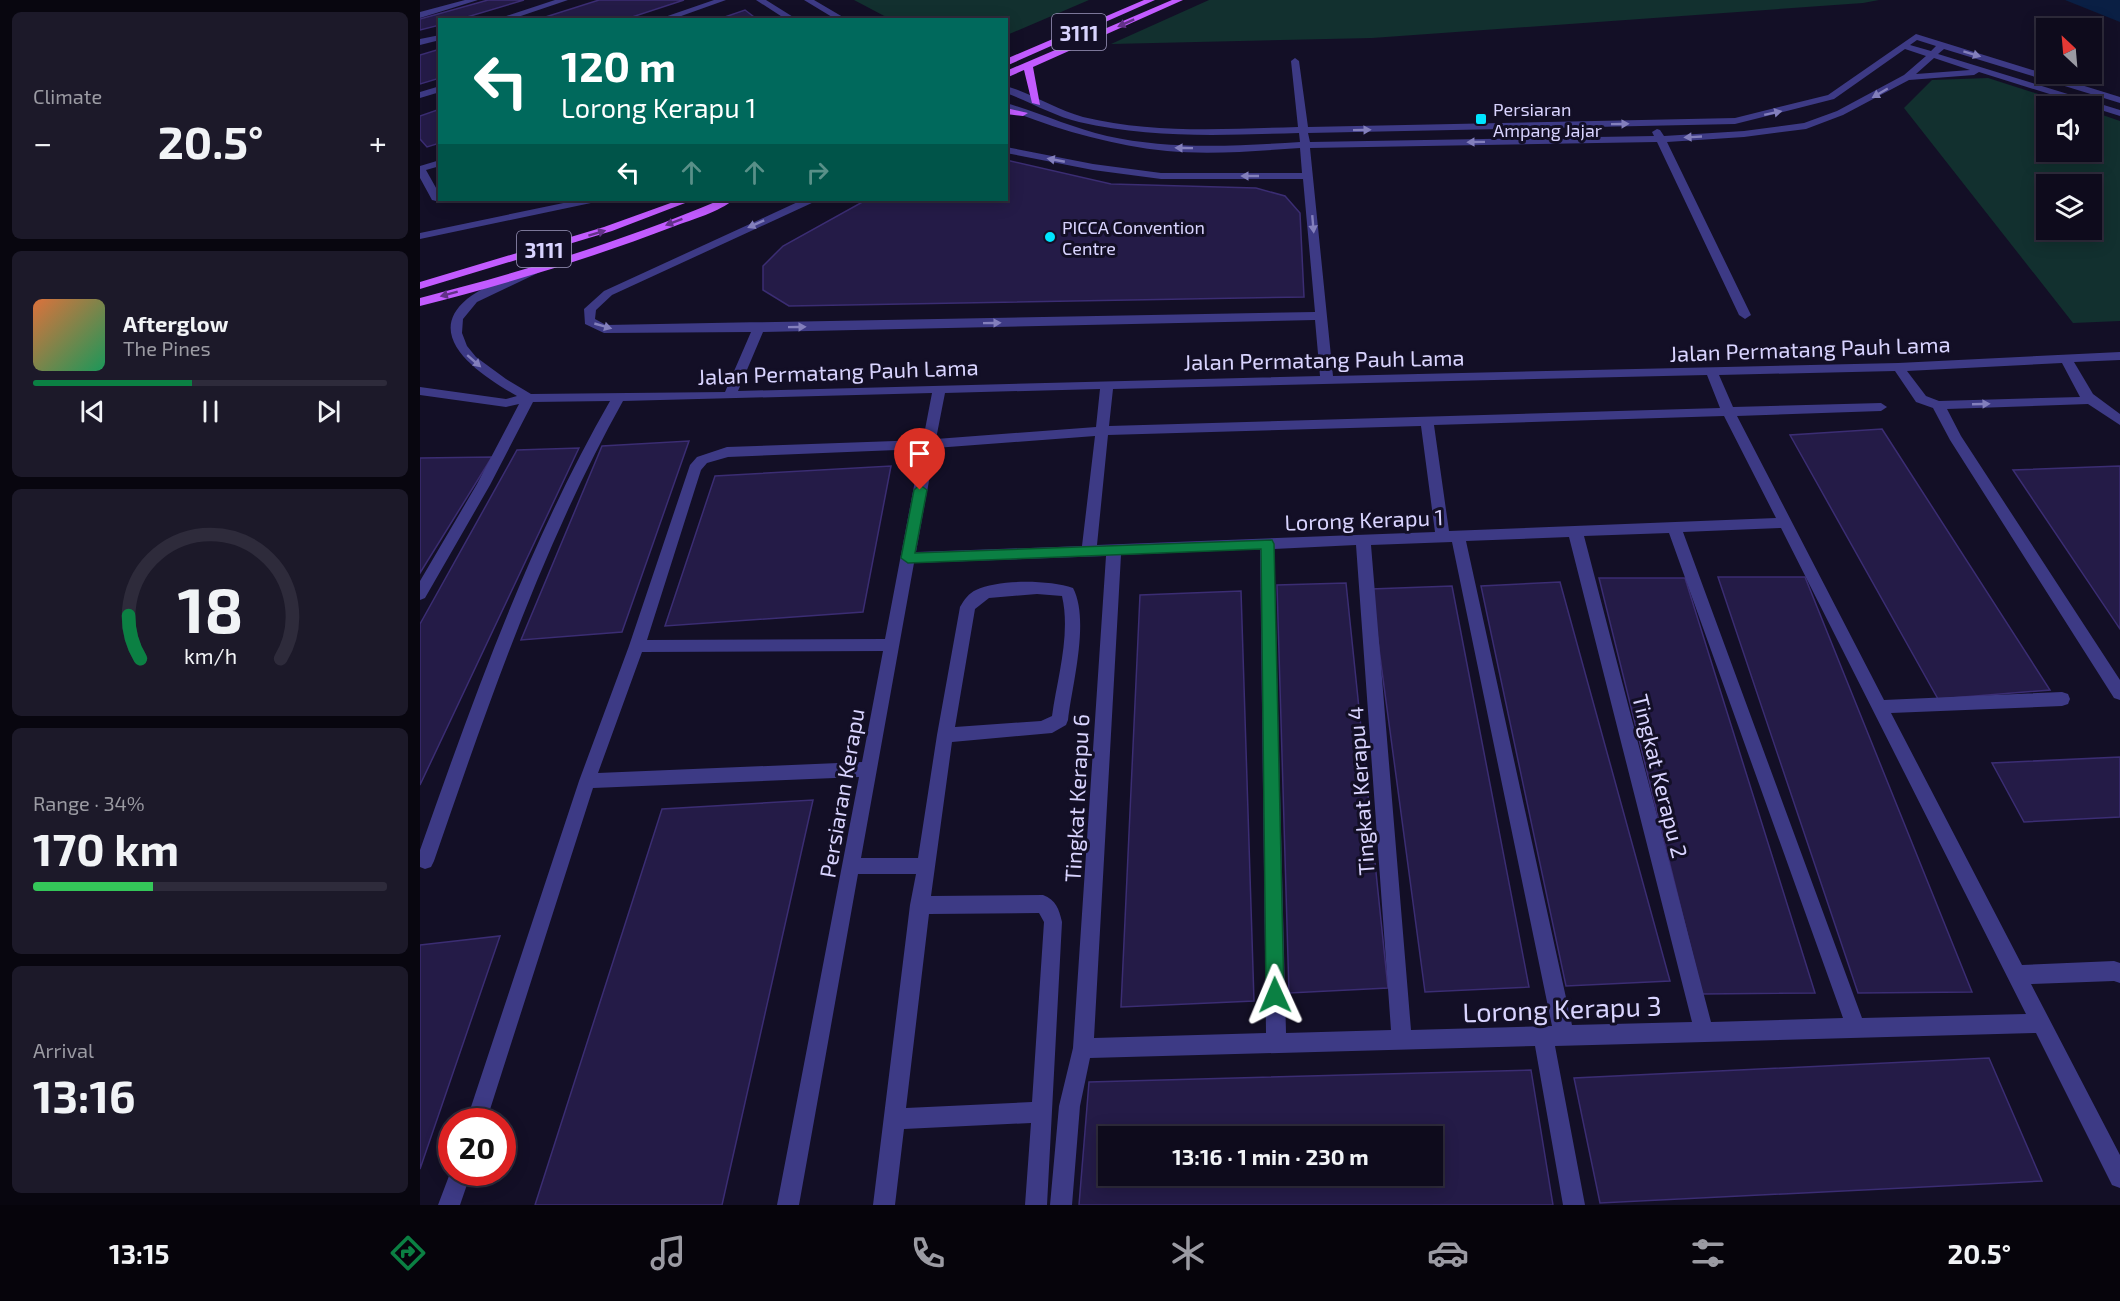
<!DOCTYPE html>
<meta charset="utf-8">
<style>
body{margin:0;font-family:"Exo 2",sans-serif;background:#1c1929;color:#f1f3f6;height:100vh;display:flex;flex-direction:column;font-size:22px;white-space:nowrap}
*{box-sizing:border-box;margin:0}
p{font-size:20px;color:#9b9ba3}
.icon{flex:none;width:33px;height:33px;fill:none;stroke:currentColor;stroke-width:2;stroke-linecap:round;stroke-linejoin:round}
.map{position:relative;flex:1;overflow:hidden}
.panel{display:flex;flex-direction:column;gap:12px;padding:12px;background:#08060f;width:420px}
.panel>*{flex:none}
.hud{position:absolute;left:18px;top:18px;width:570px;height:183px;border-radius:0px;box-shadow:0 3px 15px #0003,0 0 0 2px #2e2b3b;background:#00695c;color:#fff;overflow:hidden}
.needle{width:39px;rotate:334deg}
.fabs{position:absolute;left:1616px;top:18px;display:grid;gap:12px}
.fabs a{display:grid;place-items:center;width:66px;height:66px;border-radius:0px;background:#0e0b1c;box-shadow:0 3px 15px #0003,0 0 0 2px #2e2b3b;font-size:30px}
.speed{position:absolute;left:18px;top:1108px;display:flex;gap:12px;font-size:30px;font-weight:700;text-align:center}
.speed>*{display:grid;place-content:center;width:78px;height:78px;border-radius:50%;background:#0e0b1c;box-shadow:0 3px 15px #0003,0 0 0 2px #2e2b3b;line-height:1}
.speed .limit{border:9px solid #d22;background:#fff;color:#111}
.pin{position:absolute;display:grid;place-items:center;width:51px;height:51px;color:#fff;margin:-62px -26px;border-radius:50% 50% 50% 0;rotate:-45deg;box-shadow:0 0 6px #0007}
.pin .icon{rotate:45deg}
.me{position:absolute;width:66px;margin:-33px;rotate:359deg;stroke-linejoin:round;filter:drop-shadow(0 0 4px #0008)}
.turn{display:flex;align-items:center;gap:21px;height:126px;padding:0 24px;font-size:27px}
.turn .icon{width:78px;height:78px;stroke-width:2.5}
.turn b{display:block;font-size:42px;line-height:51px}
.lanes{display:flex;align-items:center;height:57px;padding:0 24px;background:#0003;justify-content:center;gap:30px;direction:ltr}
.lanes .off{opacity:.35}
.big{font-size:45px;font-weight:700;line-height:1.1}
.panel .tile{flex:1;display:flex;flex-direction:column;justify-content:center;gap:9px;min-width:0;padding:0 21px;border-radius:9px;background:#1c1929}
.panel .dial{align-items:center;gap:0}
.dial svg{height:156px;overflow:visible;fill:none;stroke:#2e2b3b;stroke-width:7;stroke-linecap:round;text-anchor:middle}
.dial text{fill:#f1f3f6;stroke:none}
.song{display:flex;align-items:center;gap:18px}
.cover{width:72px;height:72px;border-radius:9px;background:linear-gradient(135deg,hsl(20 70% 55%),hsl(150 70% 35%))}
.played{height:6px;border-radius:3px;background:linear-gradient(90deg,#0b8043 45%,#2e2b3b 45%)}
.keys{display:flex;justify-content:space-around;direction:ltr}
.heat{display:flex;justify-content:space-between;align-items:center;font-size:33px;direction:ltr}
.charge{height:9px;border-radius:4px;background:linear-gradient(90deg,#34c759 34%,#2e2b3b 0)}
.trip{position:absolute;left:678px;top:1126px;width:345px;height:60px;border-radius:0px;background:#0e0b1c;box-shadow:0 3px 15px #0003,0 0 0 2px #2e2b3b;font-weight:700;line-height:60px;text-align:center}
.dock{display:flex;height:96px;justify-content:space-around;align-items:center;background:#06040b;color:#9b9ba3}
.dock .icon{width:42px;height:42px}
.dock .on{color:#0b8043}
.dock b{font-size:27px;color:#f1f3f6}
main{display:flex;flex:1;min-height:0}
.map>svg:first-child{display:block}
.green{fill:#12302f;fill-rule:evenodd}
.water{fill:#0a1f44}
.building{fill:#241b47;stroke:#3b2d73;stroke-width:1.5;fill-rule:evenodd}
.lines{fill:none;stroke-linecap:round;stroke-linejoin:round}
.minor{fill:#3d3a85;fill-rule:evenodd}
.major{fill:#c25bff;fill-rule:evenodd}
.oneway{fill:#623188}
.oneway2{fill:#837fbc}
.route{fill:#0b8043;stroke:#07532c;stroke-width:1.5}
.poi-dot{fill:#00e5ff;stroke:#130f26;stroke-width:2}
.labels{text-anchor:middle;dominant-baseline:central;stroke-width:6;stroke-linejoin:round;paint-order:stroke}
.far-poi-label{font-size:18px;fill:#d9d4ff;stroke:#130f26;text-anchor:start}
.shield{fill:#130f26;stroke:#9e99be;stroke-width:1.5}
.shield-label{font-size:21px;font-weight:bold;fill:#d9d4ff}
.street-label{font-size:22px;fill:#d9d4ff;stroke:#130f26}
.near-street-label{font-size:27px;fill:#d9d4ff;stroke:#130f26}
</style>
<main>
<section class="panel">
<div class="tile"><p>Climate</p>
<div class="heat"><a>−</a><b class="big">20.5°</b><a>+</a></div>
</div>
<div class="tile">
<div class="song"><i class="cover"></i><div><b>Afterglow</b><p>The Pines</p></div></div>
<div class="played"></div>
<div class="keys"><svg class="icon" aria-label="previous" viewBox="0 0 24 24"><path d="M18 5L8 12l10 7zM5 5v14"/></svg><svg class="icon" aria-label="pause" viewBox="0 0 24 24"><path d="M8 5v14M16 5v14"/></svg><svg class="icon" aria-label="next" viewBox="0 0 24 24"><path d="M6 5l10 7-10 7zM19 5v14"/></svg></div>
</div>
<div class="tile dial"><svg viewBox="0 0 100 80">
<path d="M14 69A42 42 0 1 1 86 69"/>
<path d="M14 69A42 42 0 0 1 8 47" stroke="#0b8043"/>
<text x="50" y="56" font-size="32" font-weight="700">18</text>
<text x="50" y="72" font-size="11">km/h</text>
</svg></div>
<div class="tile"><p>Range · 34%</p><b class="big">170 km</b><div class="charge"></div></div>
<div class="tile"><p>Arrival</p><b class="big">13:16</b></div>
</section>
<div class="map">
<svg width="1700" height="1205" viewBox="0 0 1700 1205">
<rect width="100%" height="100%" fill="#130f26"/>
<path class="green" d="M 434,0 L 669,0 L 587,35 L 586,20 L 470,19 Z
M 789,0 L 1459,0 L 1443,3 L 952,38 L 691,44 Z
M 1568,78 L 1656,106 L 1626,106 L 1626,152 L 1671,152 L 1671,111 L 1700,121 L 1700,321 L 1653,323 L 1484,108 L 1512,80 ZM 1626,184 L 1671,184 L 1671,230 L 1626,230 Z"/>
<path class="water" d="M 1645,0 L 1700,0 L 1700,22 Z"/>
<path class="building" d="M 68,0 L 104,0 L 37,20 L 20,20 L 20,25 L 0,30 L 0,19 Z
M 179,0 L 264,0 L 203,20 L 116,20 Z
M 325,10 L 338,20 L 296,20 Z
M 20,49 L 20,78 L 0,84 L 0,55 Z
M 20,109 L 20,143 L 7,147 L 0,139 L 0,116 Z
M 586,160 L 691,184 L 836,188 L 865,196 L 880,213 L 884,297 L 369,306 L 343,290 L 343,266 L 363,246 L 446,200 L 586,200 Z
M 1462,429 L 1630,690 L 1518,699 L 1370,435 Z
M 269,441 L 202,632 L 101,640 L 182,446 Z
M 159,448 L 0,785 L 0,624 L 97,450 Z
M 72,457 L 0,573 L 0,458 Z
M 471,466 L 443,612 L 245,626 L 295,476 Z
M 1700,466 L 1700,629 L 1593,470 Z
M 1298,577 L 1385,577 L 1552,992 L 1438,993 Z
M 1179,578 L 1265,578 L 1395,993 L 1282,994 Z
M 1140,582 L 1250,981 L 1146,986 L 1061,586 Z
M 926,583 L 968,988 L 869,993 L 857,585 Z
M 1032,586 L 1109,987 L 1005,992 L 951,589 Z
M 821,591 L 834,1001 L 701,1007 L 720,595 Z
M 1700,757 L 1700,817 L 1604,822 L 1572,763 Z
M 393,800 L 302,1205 L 115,1205 L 242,809 Z
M 80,936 L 0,1169 L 0,945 Z
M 1569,1058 L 1622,1181 L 1180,1203 L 1154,1078 Z
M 1111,1070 L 1133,1205 L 659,1205 L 669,1082 ZM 688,1137 L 1012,1137 L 1012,1176 L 688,1176 Z"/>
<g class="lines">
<path class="minor" d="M 45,0 L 58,0 L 0,18 L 0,12 Z
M 135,0 L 148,0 L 89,20 L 74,20 Z
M 294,0 L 306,0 L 250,20 L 236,20 Z
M 336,0 L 346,0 L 378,20 L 367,20 Z
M 384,0 L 394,0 L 428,20 L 417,20 Z
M 1496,34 L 1700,97 L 1700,103 L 1524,49 L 1518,54 L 1700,110 L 1700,116 L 1559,72 L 1554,75 L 1489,80 L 1423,115 L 1386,129 L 1324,137 L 1247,142 L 1331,315 L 1325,319 L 1319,315 L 1237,142 L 890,148 L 913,376 L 1478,363 L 1700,352 L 1700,360 L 1654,362 L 1673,394 L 1700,414 L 1700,425 L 1668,404 L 1527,409 L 1541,436 L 1700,680 L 1700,700 L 1694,698 L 1530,440 L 1513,408 L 1496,402 L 1475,371 L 1299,375 L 1313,407 L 1461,403 L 1467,407 L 1461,411 L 1317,416 L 1464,700 L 1642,692 L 1648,694 L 1650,699 L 1648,704 L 1642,706 L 1471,713 L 1602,965 L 1694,961 L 1700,963 L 1700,983 L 1694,981 L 1611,984 L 1700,1155 L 1700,1188 L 1692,1185 L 1616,1033 L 1135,1046 L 1165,1205 L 1143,1205 L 1115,1046 L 670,1058 L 660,1106 L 652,1205 L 630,1205 L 639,1106 L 653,1048 L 686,556 L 494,563 L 441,858 L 498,858 L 517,735 L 540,607 C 544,600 549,593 556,590 C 579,579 629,580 653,588 C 670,620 652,685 648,720 L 646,725 L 632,733 L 532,742 L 511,896 L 623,895 C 636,900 639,909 642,922 L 627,1205 L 605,1205 L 611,1123 L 484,1129 L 475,1205 L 453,1205 L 490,905 L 496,874 L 438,874 L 379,1205 L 357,1205 L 439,777 L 173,788 L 66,1122 L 46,1122 L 159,781 L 209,646 L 270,465 L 277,457 L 307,447 L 503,440 L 512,393 L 203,401 C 122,546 68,705 14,861 L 11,867 L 5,869 L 0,867 L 0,850 C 54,697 109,542 190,401 L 113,402 L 70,485 L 5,598 L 0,600 L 0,581 L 57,484 L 99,404 L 86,407 L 0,395 L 0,387 L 86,399 L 97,396 C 66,378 0,338 47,299 C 65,285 89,278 110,270 L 118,270 L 120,272 L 57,302 L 43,319 L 42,333 L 47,346 L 56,357 L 86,379 L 111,394 L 305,392 L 331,332 L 184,333 L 165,324 L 164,309 L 184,291 L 382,200 L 395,200 L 394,202 L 192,295 L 176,310 L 175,319 L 186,325 L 895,312 L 883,179 L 741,179 L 673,170 L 586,153 L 586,147 L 673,164 L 741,173 L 882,173 L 880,148 C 836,151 791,155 747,151 C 691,145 639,130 586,109 L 586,103 C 620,113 652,128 687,136 C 750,150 816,146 880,142 L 879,133 C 805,135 732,139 659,122 C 634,116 610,102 586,93 L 586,86 C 613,94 637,110 663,117 C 734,134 806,129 878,127 L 871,61 L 875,58 L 879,61 L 888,127 L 1315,118 L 1408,95 ZM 1497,40 L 1516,46 L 1511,51 L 1490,45 ZM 1485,49 L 1506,56 L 1484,75 L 1417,111 L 1384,123 L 1324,131 L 1244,136 L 1240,130 L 1237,129 L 1232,132 L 1234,136 L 890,142 L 888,133 L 1315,124 L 1414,99 ZM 1514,58 L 1550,70 L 1496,74 ZM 895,320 L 900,376 L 318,391 L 343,332 ZM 1642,363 L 1660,397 L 1519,401 L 1506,396 L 1487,371 ZM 1287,375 L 1300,408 L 689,426 L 693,389 ZM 680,389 L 676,427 L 516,439 L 525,393 ZM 1304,416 L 1356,518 L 1029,531 L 1014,425 ZM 1001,426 L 1015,532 L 677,545 L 688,435 ZM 675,436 L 662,546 L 496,552 L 515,448 ZM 501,449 L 465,639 L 227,640 L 281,470 L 287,463 L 308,457 ZM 1361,528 L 1606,1014 L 1442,1018 L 1263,532 ZM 1249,533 L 1423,1018 L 1291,1022 L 1164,536 ZM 1149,537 L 1272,1022 L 1152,1025 L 1046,541 ZM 1032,542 L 1132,1026 L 991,1030 L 951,545 ZM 936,545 L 971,1030 L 866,1033 L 854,549 ZM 840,549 L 846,1033 L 674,1038 L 701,555 ZM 617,594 L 642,596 C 651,635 637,679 632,716 L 621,721 L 535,727 L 555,609 L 569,598 ZM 463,651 L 442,762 L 178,773 L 222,652 ZM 619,913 L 624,922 L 612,1102 L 486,1108 L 509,914 Z
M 20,35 L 20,40 L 0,45 L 0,39 Z
M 20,86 L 20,92 L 0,98 L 0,92 Z
M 20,160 L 20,166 L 6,170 L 20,195 L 20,200 L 25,200 L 20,202 L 12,200 L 0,178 L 0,166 Z
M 158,200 L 176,200 L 171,203 L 0,239 L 0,233 Z
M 32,1168 L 32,1173 L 51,1173 L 40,1205 L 18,1205 Z"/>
<path class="major" d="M 724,0 L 735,0 L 586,66 L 586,59 Z
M 752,0 L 763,0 L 613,67 L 620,105 L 612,103 L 604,70 L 586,78 L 586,71 Z
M 586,108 L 608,113 L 603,116 L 586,114 Z
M 259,200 L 273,200 L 192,231 L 0,289 L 0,282 L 184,227 Z
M 300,200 L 313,200 C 301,211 271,220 255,226 C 172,258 86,284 0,306 L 0,298 C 102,272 203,241 300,200 Z"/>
</g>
<defs><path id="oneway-solid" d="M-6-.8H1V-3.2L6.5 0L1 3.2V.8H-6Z" transform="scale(1.5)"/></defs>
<g class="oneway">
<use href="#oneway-solid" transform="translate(706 23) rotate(156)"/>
<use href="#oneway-solid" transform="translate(254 222) rotate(159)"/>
<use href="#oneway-solid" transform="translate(177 233) rotate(-17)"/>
<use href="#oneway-solid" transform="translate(29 294) rotate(165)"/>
</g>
<g class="oneway2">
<use href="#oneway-solid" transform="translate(1552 54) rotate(17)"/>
<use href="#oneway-solid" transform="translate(1460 93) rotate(150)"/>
<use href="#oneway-solid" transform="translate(1353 113) rotate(-12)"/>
<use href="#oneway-solid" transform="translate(1200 124) rotate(-1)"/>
<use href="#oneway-solid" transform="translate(942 130) rotate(-1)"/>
<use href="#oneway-solid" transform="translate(1273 137) rotate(177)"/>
<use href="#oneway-solid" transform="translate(1056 142) rotate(179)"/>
<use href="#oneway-solid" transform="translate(764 148) rotate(-179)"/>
<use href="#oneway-solid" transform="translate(636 160) rotate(-169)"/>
<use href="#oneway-solid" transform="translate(830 176) rotate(180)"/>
<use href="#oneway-solid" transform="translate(336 224) rotate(156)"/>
<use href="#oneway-solid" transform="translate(893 224) rotate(85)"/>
<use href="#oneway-solid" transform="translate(572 323) rotate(-1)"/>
<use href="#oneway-solid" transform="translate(183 326) rotate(16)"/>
<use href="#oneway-solid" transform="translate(377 327) rotate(-1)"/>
<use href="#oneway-solid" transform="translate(54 361) rotate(41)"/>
<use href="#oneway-solid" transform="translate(1561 404) rotate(-2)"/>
</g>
<path class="route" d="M 500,485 L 507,490 L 495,553 L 852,540 L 854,544 L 864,995 L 862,1001 L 855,1004 L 849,1001 L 846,995 L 841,549 L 488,563 L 481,558 L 494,490 Z"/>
<g class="poi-dot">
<rect x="1055" y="113" width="12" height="12" rx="3"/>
<circle cx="630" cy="237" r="6"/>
</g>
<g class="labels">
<g class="far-poi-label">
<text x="1073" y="109">Persiaran<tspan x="1073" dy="21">Ampang Jajar</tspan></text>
<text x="642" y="227">PICCA Convention<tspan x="642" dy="21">Centre</tspan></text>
</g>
<g class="shield">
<rect x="632" y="14" width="54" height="36" rx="4.5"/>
<rect x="97" y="231" width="54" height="36" rx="4.5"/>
</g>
<g class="shield-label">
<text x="659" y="32">3111</text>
<text x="124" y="249">3111</text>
</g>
<g class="street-label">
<text transform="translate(1390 348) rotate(-2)">Jalan Permatang Pauh Lama</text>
<text transform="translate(904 359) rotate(-1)">Jalan Permatang Pauh Lama</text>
<text transform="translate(418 371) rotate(-2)">Jalan Permatang Pauh Lama</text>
<text transform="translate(944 519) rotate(-2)">Lorong Kerapu 1</text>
<text transform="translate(1241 776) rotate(76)">Tingkat Kerapu 2</text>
<text transform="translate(940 791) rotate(-94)">Tingkat Kerapu 4</text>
<text transform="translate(421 793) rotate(-80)">Persiaran Kerapu</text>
<text transform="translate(656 798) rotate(-87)">Tingkat Kerapu 6</text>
</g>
<g class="near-street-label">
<text transform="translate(1142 1008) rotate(-2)">Lorong Kerapu 3</text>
</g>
</g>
</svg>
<div class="fabs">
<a><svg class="needle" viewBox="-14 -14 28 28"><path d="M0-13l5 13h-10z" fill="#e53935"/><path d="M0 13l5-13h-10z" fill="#9b9ba3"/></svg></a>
<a><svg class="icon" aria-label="sound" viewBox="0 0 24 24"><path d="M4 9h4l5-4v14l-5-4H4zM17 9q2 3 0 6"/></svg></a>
<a><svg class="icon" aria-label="layers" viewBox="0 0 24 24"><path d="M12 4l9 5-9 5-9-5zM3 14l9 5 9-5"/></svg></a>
</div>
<div class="speed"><div class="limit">20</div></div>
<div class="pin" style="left:500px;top:490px;background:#d93025"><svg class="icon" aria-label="arrive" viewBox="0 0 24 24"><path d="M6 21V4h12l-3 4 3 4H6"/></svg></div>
<svg class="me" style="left:855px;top:995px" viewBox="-20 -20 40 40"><path d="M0-17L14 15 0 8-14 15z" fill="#0b8043" stroke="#fff" stroke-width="4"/></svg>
<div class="trip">13:16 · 1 min · 230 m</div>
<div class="hud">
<div class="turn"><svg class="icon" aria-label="left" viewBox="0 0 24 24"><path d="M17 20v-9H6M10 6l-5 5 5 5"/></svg><div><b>120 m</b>Lorong Kerapu 1</div></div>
<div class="lanes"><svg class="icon" aria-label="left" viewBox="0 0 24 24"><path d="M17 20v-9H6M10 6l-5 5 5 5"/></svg><svg class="icon off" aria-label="ahead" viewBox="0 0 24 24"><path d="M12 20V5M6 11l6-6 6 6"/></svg><svg class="icon off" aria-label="ahead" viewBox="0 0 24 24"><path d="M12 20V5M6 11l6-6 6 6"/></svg><svg class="icon off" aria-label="right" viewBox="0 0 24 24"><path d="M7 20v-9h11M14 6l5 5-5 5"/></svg></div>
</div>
</div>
</main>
<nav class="dock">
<b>13:15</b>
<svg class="icon on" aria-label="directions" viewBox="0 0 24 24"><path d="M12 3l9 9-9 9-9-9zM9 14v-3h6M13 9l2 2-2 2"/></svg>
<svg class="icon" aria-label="music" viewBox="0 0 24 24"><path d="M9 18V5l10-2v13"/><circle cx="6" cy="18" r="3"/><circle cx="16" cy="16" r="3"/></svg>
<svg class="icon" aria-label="phone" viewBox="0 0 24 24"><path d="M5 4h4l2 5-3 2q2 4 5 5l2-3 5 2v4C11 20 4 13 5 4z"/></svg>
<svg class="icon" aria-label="climate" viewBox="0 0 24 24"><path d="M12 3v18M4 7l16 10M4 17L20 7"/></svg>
<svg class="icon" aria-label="car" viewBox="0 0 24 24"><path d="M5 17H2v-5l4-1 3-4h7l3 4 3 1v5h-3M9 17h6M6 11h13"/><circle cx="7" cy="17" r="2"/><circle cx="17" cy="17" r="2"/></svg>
<svg class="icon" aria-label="filters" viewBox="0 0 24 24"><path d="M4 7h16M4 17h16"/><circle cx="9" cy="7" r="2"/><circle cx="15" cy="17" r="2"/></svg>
<b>20.5°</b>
</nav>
